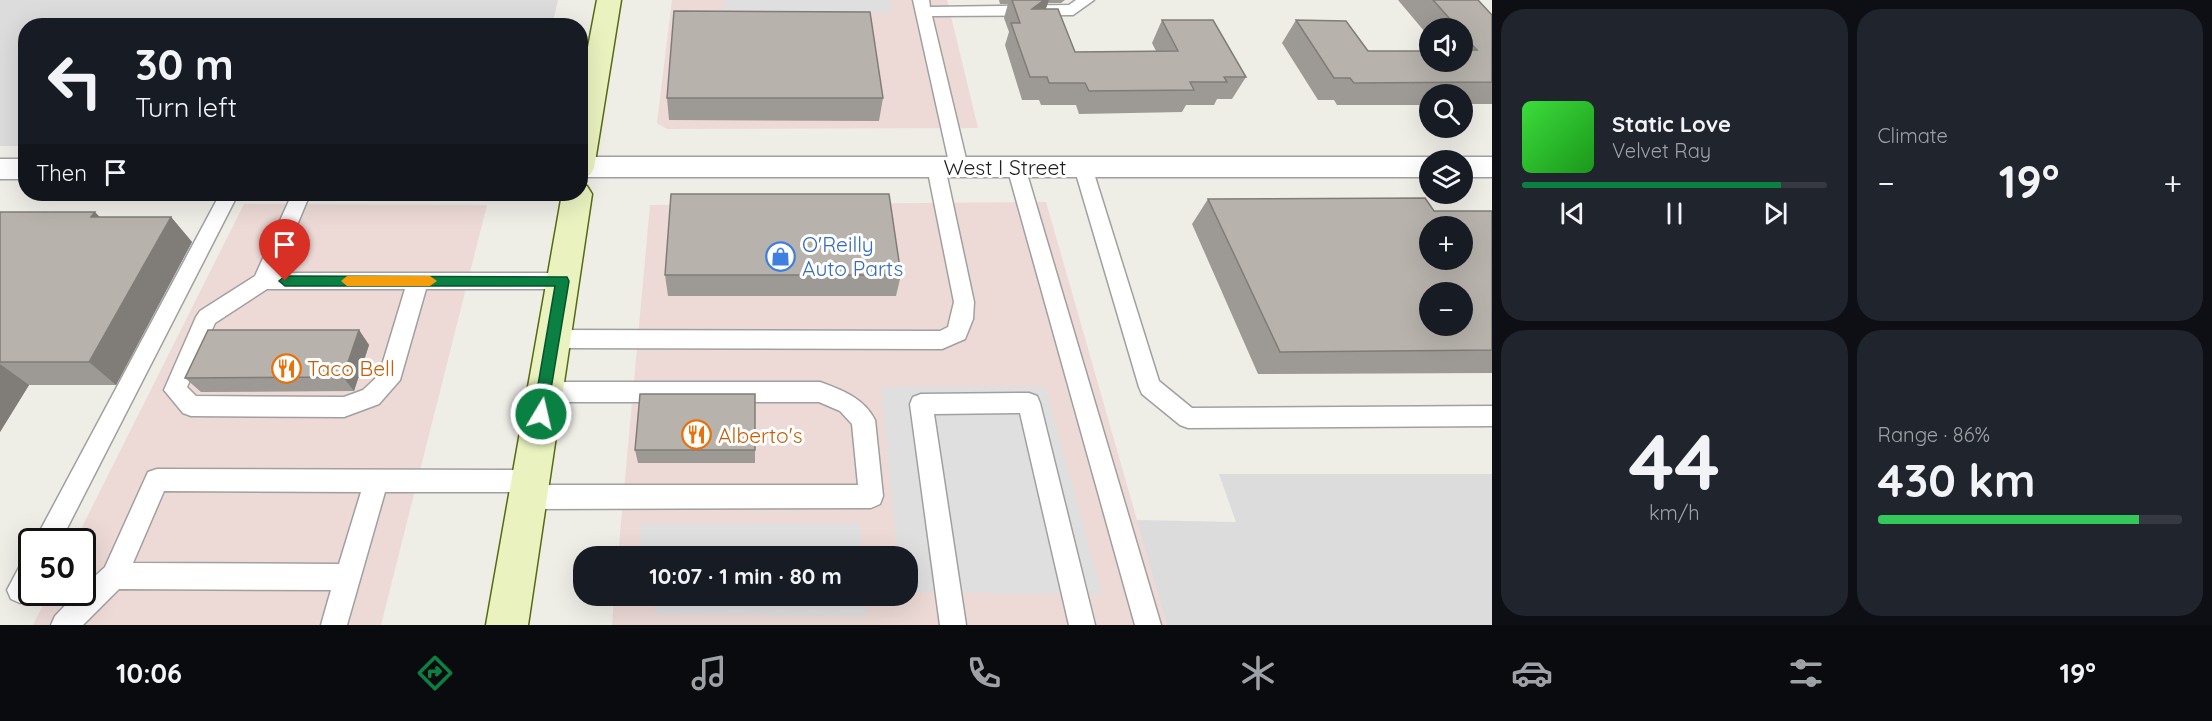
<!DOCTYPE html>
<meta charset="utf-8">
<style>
body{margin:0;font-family:Quicksand,sans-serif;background:#20242c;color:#f1f3f6;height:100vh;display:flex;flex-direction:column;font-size:22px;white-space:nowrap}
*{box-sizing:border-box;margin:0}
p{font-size:20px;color:#9ea1a6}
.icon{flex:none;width:33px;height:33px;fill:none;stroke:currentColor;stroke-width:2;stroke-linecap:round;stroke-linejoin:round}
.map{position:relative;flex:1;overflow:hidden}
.drawer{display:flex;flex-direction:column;gap:9px;padding:9px;background:#0d0f14;width:720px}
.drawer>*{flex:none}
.hud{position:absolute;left:18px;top:18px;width:570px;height:183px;border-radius:24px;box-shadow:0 6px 24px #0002;background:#171b24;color:#f1f3f6;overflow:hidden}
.controls{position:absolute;left:1419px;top:18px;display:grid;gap:12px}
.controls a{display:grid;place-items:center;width:54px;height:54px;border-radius:50%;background:#171b24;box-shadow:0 6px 24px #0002;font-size:30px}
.speed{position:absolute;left:18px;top:528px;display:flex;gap:12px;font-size:30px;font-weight:700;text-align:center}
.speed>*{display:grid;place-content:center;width:78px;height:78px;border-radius:50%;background:#171b24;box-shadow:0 6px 24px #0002;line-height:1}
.speed .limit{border:3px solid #111;border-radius:9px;background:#fff;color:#111}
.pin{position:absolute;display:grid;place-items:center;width:51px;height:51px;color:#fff;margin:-62px -26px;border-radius:50% 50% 50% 0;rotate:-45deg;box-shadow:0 0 6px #0007}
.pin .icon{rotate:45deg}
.me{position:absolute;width:66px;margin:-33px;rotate:9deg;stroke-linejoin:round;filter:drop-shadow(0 0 4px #0008)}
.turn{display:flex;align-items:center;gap:21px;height:126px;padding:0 18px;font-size:27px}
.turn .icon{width:78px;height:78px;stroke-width:2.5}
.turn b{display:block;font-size:42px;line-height:51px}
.then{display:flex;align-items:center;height:57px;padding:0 18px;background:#0003;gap:12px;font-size:22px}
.big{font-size:45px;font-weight:800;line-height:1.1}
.drawer .card{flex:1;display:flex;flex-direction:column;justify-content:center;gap:9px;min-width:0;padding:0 21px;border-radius:24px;background:#20242c}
.drawer .dial{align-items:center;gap:0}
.dial b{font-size:78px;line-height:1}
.song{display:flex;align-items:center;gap:18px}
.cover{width:72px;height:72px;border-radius:9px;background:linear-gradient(135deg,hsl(120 70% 55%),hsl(120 70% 35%))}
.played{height:6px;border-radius:3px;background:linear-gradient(90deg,#0b8043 85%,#363941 85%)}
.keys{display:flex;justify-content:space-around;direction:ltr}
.heat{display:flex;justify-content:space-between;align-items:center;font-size:33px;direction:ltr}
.charge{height:9px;border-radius:4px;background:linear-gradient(90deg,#34c759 86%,#363941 0)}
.drawer .tiles{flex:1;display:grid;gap:9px;grid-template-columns:repeat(2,1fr)}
.trip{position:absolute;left:573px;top:546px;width:345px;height:60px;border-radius:24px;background:#171b24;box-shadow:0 6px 24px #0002;font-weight:800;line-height:60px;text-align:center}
.tabs{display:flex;height:96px;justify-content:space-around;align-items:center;background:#090b0e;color:#9ea1a6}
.tabs .icon{width:42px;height:42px}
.tabs .active{color:#0b8043}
.tabs b{font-size:27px;color:#f1f3f6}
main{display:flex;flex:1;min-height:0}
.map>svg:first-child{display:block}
.residential{fill:#dddcdc}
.commercial{fill:#eddad7}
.parking{fill:#dfdfdf}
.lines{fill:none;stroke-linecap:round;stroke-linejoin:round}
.service-casing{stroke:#a0a0a0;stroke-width:3}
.tertiary-casing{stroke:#a0a0a0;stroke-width:3}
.secondary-casing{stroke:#576a11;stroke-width:3}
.service{fill:#fff;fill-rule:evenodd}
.tertiary{fill:#fff;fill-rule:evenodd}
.secondary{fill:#eaf2c0;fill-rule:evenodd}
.wall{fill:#9d9994}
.shaded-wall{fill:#807d78}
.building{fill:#b7b2ac;stroke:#807d78;stroke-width:1.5;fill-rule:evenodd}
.route{fill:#0b8043;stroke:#07532c;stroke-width:1.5}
.slow{fill:#f59e0b}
.labels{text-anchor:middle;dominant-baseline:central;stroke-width:6;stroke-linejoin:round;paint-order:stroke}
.street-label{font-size:21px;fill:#1f1f1f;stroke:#fff}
.shop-label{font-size:21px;fill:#366cbe;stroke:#fff;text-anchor:start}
.food-label{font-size:21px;fill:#c56008;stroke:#fff;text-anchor:start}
</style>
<main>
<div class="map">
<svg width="1492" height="625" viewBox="0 0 1492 625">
<rect width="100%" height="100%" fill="#eeede6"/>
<path class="residential" d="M 0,0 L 558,0 L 552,26 L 26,26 L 25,146 L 0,146 Z
M 1219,474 L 1492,474 L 1492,625 L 1167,625 L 1135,520 L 1236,522 Z"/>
<path class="commercial" d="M 672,0 L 947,0 L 978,128 L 667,129 L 657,123 Z
M 1046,202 L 1167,625 L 612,625 L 614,596 L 908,596 L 908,556 L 618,556 L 650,205 Z
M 244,204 L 487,205 L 381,625 L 33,625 L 49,593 L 82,592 L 82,542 L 75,541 Z"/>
<path class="parking" d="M 724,0 L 890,0 L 892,13 L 723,14 Z
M 1045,386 L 1102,594 L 908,592 L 908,556 L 898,556 L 881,387 Z
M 641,524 L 860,524 L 860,556 L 639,556 Z
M 650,596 L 859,596 L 869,616 L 657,615 Z"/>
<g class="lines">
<defs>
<path id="service" d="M 913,0 L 929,0 L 930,7 L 1069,5 L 1076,0 L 1094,0 L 1073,15 L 932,16 L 968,167 L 965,172 L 953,172 L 950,167 Z
M 936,161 L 942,162 L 945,167 L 974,302 L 973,319 L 965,339 L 942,349 L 553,348 L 545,345 L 542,339 L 545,333 L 553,330 L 940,331 L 948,327 L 954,302 L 927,167 L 930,162 Z
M 1016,161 L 1022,162 L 1025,167 L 1161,625 L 1135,625 L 1007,167 L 1010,162 Z
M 1083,161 L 1089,162 L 1092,167 L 1159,381 L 1192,408 L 1492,406 L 1492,426 L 1188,428 L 1180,425 L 1142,394 L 1139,387 L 1074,167 L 1077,162 Z
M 220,194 L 238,194 L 60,542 L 34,542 Z
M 292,194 L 310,194 L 277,273 L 562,273 L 569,275 L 572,281 L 569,287 L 562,289 L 426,289 L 400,380 L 379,404 L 344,417 L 191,416 L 183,413 L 164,390 L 196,317 L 200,311 L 255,276 ZM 267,289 L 405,289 L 379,375 L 363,390 L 344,397 L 196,396 L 187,387 L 215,323 Z
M 544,382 L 820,382 C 842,390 864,398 875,420 L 883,496 L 880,504 L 871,508 L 528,509 L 519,505 L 516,497 L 518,492 L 385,492 L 347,625 L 321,625 L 331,590 L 119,589 L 83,625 L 51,625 L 55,616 L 78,592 L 82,592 L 82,588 L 105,567 L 148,472 L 157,469 L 530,470 L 539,473 L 542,481 L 540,485 L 858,485 L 852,424 L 840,411 L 819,402 L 544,402 L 536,399 L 533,392 L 536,385 ZM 164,491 L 361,492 L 339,564 L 133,563 Z
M 1029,393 L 1037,396 L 1040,403 L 1095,625 L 1069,625 L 1020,413 L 934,414 L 966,625 L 940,625 L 910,404 L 913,397 L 921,394 Z
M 32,556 L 33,592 L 29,599 L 20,603 L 11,599 L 7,590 L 23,560 Z"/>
<path id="tertiary" d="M 580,157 L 1430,157 L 1441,160 L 1430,160 L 1430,177 L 580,177 Z
M 1462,157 L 1492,157 L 1492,177 L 1462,177 L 1462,160 L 1451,160 Z
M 0,159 L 26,159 L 26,179 L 0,179 Z"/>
<path id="secondary" d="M 597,0 L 621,0 L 594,168 L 590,175 L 580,178 L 580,89 Z
M 580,184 L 587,186 L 592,194 L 528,625 L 486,625 L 562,194 L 580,194 Z"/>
</defs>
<use href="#service" class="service-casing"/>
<use href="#tertiary" class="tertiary-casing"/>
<use href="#secondary" class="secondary-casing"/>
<use href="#service" class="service"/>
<use href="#tertiary" class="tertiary"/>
<use href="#secondary" class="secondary"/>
</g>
<path class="wall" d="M 999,0 L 1065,0 L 1061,3 L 1048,3 L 1045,9 L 1075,52 L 1156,51 L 1152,43 L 1162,20 L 1246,77 L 1232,99 L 1217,99 L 1214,105 L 1186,105 L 1182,112 L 1079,114 L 1076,105 L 1041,105 L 1039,100 L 1022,100 L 1005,45 L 1009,32 L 1004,18 L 1008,4 L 1000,4 Z
M 1398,0 L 1478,0 L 1492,15 L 1492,104 L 1462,104 L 1462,94 L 1430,94 L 1430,105 L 1337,105 L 1334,100 L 1318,100 L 1282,43 L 1296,20 L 1368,51 L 1462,62 L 1462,28 L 1430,28 L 1430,38 Z
M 667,98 L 883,98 L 879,121 L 669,120 Z
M 1208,199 L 1434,211 L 1492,211 L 1492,373 L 1258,374 L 1192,224 Z
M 0,212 L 100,217 L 171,217 L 192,242 L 116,385 L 29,385 L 0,432 Z
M 665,275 L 901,275 L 896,296 L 668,296 Z
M 359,330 L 369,345 L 354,391 L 201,392 L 185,378 Z
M 755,394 L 755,463 L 638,463 L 635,450 Z"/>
<path class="shaded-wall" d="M 1044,0 L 1049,0 L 1043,17 L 1032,9 Z
M 95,212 L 118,236 L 91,217 Z
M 171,217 L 192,242 L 116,385 L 89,362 Z
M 359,330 L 369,345 L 354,391 L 343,377 Z
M 0,364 L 29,385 L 0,432 Z"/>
<path class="building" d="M 1012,0 L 1044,0 L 1032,9 L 1058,9 L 1075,52 L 1178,51 L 1162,20 L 1213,20 L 1246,77 L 1224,77 L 1227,82 L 1190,82 L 1194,90 L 1089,91 L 1085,83 L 1049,83 L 1047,77 L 1030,77 L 1011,23 L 1020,23 Z
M 1433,0 L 1478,0 L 1492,15 L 1492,82 L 1354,83 L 1350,78 L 1334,78 L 1296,20 L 1346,21 L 1368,51 L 1430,51 L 1430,62 L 1462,62 L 1462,50 L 1477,50 L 1462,34 L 1462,28 L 1458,28 Z
M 674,11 L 870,12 L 883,98 L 667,98 Z
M 671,194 L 889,194 L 901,275 L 665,275 Z
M 1425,198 L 1434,211 L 1492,211 L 1492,350 L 1280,352 L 1208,199 ZM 1430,226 L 1462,226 L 1462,260 L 1430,260 ZM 1430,292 L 1462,292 L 1462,326 L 1430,326 Z
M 0,212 L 95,212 L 91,217 L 171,217 L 89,362 L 0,362 Z
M 208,330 L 359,330 L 343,377 L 185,378 Z
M 640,394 L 755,394 L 755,450 L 635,450 Z"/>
<path class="route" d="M 285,276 L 567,277 L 569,281 L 546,419 L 541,421 L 533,414 L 555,286 L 285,286 L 279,281 Z"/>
<path class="slow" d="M 347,276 L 430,276 L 437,281 L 430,286 L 347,286 L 341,281 Z"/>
<defs>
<symbol id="shop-ring" viewBox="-11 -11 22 22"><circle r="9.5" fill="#fff" stroke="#3f7fe0" stroke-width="1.5"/><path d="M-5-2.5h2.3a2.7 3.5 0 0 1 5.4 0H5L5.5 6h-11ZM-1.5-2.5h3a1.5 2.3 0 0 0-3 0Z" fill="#3f7fe0"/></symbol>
<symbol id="restaurant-ring" viewBox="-11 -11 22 22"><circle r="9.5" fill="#fff" stroke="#e8710a" stroke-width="1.5"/><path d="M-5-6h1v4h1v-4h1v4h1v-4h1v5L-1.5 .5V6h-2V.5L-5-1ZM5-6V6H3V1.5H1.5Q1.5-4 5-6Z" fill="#e8710a"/></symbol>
</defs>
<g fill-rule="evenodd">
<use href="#shop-ring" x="764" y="240" width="33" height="33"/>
<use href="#restaurant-ring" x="270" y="352" width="33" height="33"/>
<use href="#restaurant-ring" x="680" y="418" width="33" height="33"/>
</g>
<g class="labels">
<g class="street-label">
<text x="1005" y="167">West I Street</text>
</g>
<g class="shop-label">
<text x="802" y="244">O'Reilly<tspan x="802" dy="24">Auto Parts</tspan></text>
</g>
<g class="food-label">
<text x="307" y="368">Taco Bell</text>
<text x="718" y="435">Alberto's</text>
</g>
</g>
</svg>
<div class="controls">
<a><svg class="icon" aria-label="sound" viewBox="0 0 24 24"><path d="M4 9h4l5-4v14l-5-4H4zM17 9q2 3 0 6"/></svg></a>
<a><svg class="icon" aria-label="search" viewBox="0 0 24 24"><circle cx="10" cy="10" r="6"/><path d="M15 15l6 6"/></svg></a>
<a><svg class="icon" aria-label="layers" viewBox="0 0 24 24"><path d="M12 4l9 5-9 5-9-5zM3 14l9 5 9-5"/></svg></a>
<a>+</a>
<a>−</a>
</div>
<div class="speed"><div class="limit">50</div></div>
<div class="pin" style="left:285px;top:281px;background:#d93025"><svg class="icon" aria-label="arrive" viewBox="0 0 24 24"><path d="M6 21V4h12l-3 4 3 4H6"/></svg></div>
<svg class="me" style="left:541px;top:414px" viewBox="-20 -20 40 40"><circle r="17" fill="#0b8043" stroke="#fff" stroke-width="3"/><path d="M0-11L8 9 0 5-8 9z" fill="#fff"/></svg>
<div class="trip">10:07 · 1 min · 80 m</div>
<div class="hud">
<div class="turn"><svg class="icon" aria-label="left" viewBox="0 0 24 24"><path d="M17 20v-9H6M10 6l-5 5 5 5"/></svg><div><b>30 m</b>Turn left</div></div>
<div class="then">Then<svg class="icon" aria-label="arrive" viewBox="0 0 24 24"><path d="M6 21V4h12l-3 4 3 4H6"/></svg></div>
</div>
</div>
<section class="drawer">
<div class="tiles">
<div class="card">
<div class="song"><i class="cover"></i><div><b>Static Love</b><p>Velvet Ray</p></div></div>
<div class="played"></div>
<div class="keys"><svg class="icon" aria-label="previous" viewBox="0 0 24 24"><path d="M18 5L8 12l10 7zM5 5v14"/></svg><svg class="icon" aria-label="pause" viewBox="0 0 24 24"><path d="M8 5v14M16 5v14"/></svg><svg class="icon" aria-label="next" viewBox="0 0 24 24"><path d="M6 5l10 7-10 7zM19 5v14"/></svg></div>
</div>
<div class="card"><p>Climate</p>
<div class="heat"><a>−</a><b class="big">19°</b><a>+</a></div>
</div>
<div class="card dial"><b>44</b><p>km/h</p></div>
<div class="card"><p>Range · 86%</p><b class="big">430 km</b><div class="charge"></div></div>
</div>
</section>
</main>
<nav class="tabs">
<b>10:06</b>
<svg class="icon active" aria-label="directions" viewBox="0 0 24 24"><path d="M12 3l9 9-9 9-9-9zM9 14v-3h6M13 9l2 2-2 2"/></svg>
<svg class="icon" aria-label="music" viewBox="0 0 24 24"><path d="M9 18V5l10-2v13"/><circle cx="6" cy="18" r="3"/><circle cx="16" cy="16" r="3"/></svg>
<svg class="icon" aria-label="phone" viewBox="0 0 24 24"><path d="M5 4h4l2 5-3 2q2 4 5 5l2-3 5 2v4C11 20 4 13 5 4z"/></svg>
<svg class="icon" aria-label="climate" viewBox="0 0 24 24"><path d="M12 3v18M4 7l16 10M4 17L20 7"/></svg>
<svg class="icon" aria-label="car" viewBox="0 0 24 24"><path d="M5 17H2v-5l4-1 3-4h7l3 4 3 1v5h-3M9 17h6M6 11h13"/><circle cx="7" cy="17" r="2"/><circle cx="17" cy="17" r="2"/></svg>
<svg class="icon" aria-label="filters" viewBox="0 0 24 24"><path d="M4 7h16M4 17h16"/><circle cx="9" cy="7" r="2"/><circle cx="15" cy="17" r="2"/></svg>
<b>19°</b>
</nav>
